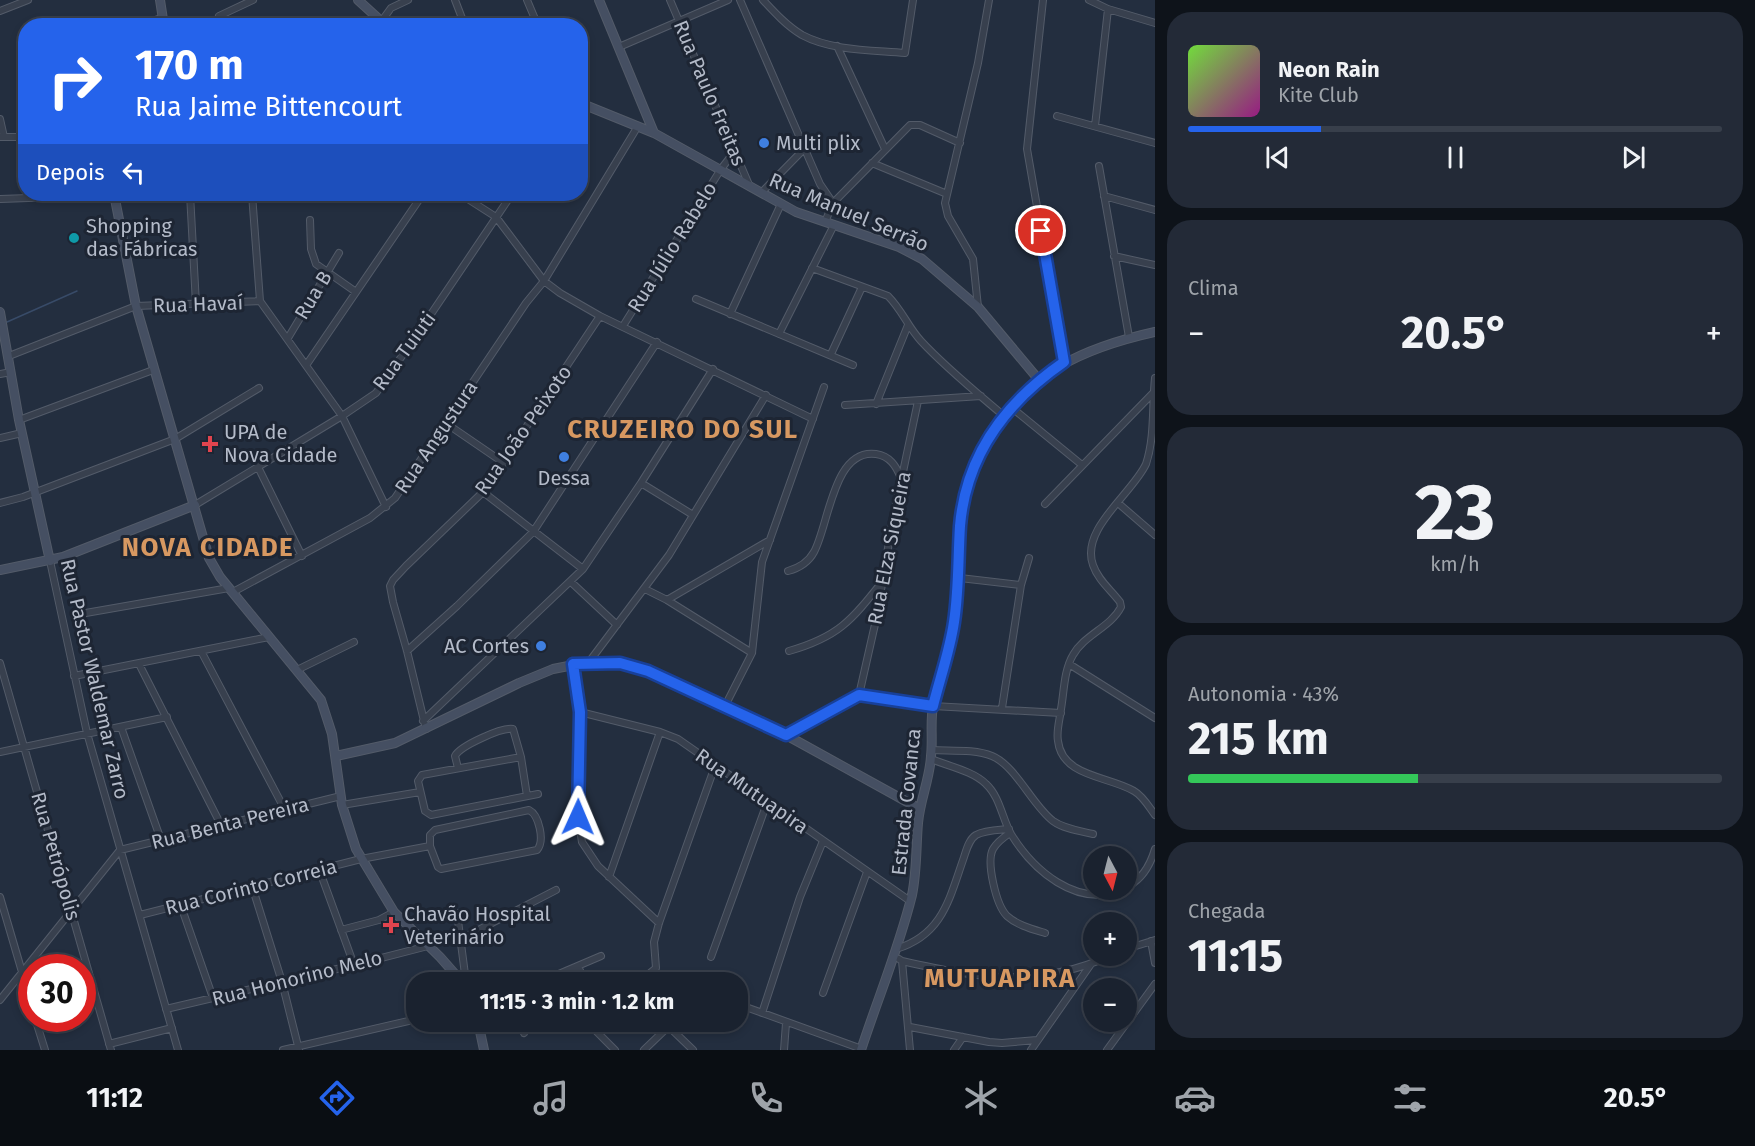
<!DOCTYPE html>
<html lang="pt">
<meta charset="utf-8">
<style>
body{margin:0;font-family:"Fira Sans",sans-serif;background:#232a37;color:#f1f3f6;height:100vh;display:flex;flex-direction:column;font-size:22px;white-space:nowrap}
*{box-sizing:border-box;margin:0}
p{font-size:20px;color:#9fa4aa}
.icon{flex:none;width:33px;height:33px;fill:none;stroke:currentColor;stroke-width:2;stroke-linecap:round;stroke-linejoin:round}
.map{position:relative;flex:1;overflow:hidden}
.drawer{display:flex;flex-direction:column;gap:12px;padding:12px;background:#0e131a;width:600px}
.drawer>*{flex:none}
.guide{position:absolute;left:18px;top:18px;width:570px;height:183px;border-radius:24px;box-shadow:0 3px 9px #0003,0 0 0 2px #383f4b;background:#2563eb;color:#fff;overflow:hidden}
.needle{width:39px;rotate:173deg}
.controls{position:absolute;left:1083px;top:846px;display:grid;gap:12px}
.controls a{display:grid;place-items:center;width:54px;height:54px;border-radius:50%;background:#1a222f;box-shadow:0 3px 9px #0003,0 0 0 2px #383f4b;font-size:30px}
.speed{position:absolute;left:18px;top:954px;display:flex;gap:12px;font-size:30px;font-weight:700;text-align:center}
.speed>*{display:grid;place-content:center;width:78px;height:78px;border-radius:50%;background:#1a222f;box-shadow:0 3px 9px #0003,0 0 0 2px #383f4b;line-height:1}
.speed .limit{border:9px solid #d22;background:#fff;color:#111}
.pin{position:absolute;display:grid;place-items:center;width:51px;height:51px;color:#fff;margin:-26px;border:3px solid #fff;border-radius:50%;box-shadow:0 2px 6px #0007}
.me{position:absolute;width:66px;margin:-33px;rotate:1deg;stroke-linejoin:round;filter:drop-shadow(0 0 4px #0008)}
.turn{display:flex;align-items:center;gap:21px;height:126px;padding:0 18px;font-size:27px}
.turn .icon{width:78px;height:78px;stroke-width:2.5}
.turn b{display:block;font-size:42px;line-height:51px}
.then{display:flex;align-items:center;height:57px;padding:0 18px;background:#0003;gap:12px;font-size:22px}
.big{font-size:45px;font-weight:700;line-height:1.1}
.drawer .card{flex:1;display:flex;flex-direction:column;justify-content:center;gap:9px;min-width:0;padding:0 21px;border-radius:24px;background:#232a37}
.drawer .dial{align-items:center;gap:0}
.dial b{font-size:78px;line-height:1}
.song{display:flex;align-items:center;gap:18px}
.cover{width:72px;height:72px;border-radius:9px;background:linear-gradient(135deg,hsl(100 70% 55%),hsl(310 70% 35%))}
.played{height:6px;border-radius:3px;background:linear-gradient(90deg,#2563eb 25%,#383f4b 25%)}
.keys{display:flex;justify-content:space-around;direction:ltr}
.heat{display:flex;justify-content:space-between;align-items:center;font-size:33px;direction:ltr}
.charge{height:9px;border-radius:4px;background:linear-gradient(90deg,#34c759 43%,#383f4b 0)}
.trip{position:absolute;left:406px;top:972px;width:342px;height:60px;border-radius:24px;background:#1a222f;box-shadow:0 3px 9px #0003,0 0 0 2px #383f4b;font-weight:700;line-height:60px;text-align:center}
.menu{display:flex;height:96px;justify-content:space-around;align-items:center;background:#0a0e13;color:#9fa4aa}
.menu .icon{width:42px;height:42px}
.menu .active{color:#2563eb}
.menu b{font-size:27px;color:#f1f3f6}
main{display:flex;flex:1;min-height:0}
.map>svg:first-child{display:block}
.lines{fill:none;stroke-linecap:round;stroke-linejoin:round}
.stream{stroke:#384b68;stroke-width:1.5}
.street-casing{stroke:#535b69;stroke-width:8}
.secondary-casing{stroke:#535b69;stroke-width:10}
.street{stroke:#38404e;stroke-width:6}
.secondary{stroke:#454f62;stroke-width:8}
.route-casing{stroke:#184099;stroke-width:15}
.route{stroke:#2563eb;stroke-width:10}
.shop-dot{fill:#3f7fe0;stroke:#1d2533;stroke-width:2}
.culture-dot{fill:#0f9aa8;stroke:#1d2533;stroke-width:2}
.health-dot{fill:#e0444e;stroke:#1d2533;stroke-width:2}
.labels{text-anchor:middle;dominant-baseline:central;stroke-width:6;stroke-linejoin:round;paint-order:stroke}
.street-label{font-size:20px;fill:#b4bbc9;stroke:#1d2533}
.poi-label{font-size:20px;fill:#b4bbc9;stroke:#1d2533;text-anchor:start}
.district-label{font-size:26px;font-weight:bold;letter-spacing:1.5px;fill:#d79861;stroke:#1d2533}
</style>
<main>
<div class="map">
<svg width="1155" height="1050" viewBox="0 0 1155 1050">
<rect width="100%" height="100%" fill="#232e3f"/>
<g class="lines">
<path class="stream" d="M 7,322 L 77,291"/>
<defs>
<path id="street" d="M 455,0 L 465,26
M 527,0 L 538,26
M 670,0 L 750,187
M 740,0 L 820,184 L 833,203
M 763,0 C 775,13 787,26 802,35 C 832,51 872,50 905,53 L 913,0
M 1043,0 L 1027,149 L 1064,362
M 1089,0 L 1108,9 L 1155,23
M 0,11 L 28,0
M 219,16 L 253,0
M 141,26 L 163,17
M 378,26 L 391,8 L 408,0
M 837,46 L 885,149
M 619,47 L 728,0
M 1057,116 L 1155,143
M 0,119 L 4,137
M 1095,126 L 1108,9
M 0,137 L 26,137
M 872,163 L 947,194
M 1099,166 L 1129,337
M 761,193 L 805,148
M 190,194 L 196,304
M 252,194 L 260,301 L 342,416 L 386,507
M 460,194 L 496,217 L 544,281 L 560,293 L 600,316 L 813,419
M 1104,196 L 1155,210
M 0,199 L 143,194
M 310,220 L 311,249 L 316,264 L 356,292
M 825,222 L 833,203 L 910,125 L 920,125 L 960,143
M 1114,256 L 1155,265
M 812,268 L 888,296 C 902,310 908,327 921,341 C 946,368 976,392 1004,416
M 696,299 L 853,365
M 978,307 L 973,259 L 948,216 L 945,203 L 978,63 L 989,0
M 730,314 L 781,204
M 623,326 L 721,169 L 735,151
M 779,334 L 834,225
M 288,338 L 339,253
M 831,354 L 862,287
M 9,356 L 136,306 L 260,301
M 307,364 L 423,194
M 0,374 L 11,372
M 1155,378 C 1152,406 1155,437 1146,464 C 1132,494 1080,529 1093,565 C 1098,580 1111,590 1120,602 L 1121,607 C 1111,627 1084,635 1073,655 C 1064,670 1064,692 1061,709 C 1060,719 1056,731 1058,741 C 1062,777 1109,776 1134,791 C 1143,796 1149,807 1155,815
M 876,404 L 908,325
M 845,405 L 981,396
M 1011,407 L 1082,465
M 19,420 L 153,370
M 447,424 L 504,463
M 0,438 L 22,433
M 258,467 L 302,556
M 641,483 L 693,515
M 483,492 L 583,569
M 0,503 L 23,497 L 175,439 L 259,388
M 1118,503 L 1155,535
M 1045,504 L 1153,393
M 195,505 L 342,416 L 376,393 L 423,326 L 512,194
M 50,561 L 87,733 L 178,1050
M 788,571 C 799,568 808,563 814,552 C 829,525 833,448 876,454 C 890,456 896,466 901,478
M 960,578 L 1021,585
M 571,582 L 617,625
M 645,589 L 667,600 L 752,653
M 233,592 L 370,518 L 395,498 L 526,303 L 544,281 L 638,126
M 667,600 L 770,540
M 80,614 L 229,588
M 201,651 L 285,810
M 407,651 L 457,606 L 533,532 L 657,342
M 789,651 C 838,637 851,621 882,582
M 589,662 L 669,555 L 766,395
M 0,663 L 111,1050
M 139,664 L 221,825
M 572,664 L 580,712 L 578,817 L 582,842 L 598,866 L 659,923
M 1069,664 L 1155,718
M 297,670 L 354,642
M 74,676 L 269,637
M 859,695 L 876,620 L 892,524 L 918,401
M 725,706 L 752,653 L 762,562 L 824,387
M 1002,708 L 1021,585 L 1029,558
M 580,712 L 660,732 L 678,739 L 910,901
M 423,721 L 583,569 L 641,483 L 713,369
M 121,727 L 161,840
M 426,729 L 407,651 L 393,602 L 390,586 L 393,580 L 406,566 L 483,492 L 600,316
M 786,735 L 859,695 L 933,706 L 1061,713
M 932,750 C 951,751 975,749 992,756 C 1016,766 1032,805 1053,821 C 1064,829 1080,831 1093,834
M 0,752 L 167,717
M 521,757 L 422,775 L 418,781 L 425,811 L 431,815 L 538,794
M 931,759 C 948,766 973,771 986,784 C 1000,797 1002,818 1011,834 C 1033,870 1076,908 1121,890
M 458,768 L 455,756 C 460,746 502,727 513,729 L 521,757 L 527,796
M 342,805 L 420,792
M 529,810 C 539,815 545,841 537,850 L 441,869 L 438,867 L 430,846 L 430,835 L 435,830 Z
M 1010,833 C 1004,837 997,842 993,849 C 986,862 996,905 1007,916 C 1017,925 1032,929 1045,933
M 319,869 L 354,965
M 609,877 L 660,732
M 252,886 L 282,982 L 299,1050
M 1126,887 C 1142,880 1150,866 1155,849
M 0,897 L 32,1006
M 181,906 L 213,998
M 457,913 L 466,982
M 140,915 L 361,859 L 430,846
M 341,930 L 379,920 L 394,912
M 461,939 L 556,890
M 1151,941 L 1155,963
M 896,949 C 942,935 949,900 963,860 C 966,852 968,840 976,835 C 985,830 999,830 1009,829
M 1126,949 L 1155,940
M 711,957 L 767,803
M 899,959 L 902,961 L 910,1050
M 902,961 C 979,978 1034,989 1110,956
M 578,966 L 585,982
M 540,982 L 601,956
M 639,982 L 656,968 L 654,942 L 659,923 L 715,766
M 823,993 L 867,872
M 0,1000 L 120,850 L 341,796
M 743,1006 L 862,1049
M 166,1009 L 354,965 L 428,946
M 762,1013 L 800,897 L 823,841
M 35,1018 L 45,1050
M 519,1022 L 524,1033
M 587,1022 L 615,1050
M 664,1022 L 693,1050
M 910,1027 L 989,1042 L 1002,1043 L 1037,1040
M 109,1044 L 172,1028
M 283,1050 L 417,1019
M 644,1050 L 669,1026
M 784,1050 L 786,1023
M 954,1050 L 963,1037
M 1031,1050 L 1091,964
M 1107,1050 L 1155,984"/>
<path id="secondary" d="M 160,0 L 164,26
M 358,0 L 381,21 L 390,26
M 599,0 L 654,133
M 580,103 L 654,133 L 796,212 L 899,247 L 922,259 L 978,307 L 1039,380
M 114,194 L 136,306 L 209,558 L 220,577 L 321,700 L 332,734 L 342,805 L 356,849 L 394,912 L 440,957 L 462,982
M 0,312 L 19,420 L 50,561
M 0,570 L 63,557 L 195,505
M 336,756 L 395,743 L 519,683 L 553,669 L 589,662 L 619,663 L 666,678 L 786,735 L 920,809
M 478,1022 L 484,1050
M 861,1050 C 878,998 899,948 912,895 C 917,871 916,846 918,823 C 920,800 930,778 931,756 C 933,739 930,723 933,706 C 938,678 950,651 954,623 C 960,587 957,550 961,514 C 965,488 975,461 988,438 C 1025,373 1087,347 1155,332"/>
</defs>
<use href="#street" class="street-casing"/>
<use href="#secondary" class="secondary-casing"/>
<use href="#street" class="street"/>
<use href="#secondary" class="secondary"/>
</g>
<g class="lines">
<defs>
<path id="route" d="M 578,817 L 580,712 L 573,664 L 620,663 L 648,671 L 786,735 L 859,695 L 933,706 C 940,678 950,650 954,622 C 959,589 958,558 960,526 C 966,454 1006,402 1064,362 L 1041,231"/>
</defs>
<use href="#route" class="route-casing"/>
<use href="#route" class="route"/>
</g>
<g class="shop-dot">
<circle cx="764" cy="143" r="6"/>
<circle cx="564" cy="457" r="6"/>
<circle cx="541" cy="646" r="6"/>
</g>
<circle class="culture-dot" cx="74" cy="238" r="6"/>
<g class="health-dot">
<path d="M207 435h6v6h6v6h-6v6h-6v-6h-6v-6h6z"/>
<path d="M388 916h6v6h6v6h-6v6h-6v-6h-6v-6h6z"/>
</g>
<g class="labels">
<g class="street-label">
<text transform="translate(710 93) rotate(67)">Rua Paulo Freitas</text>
<text transform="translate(849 212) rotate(23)">Rua Manuel Serrão</text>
<text transform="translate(672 247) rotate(-58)">Rua Júlio Rabelo</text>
<text transform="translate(313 295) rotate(-59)">Rua B</text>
<text transform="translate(198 304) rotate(-2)">Rua Havaí</text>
<text transform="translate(404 351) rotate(-54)">Rua Tuiuti</text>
<text transform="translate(523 430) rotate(-55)">Rua João Peixoto</text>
<text transform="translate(436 437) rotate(-56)">Rua Angustura</text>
<text transform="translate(889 548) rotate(-79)">Rua Elza Siqueira</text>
<text transform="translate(95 679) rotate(77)">Rua Pastor Waldemar Zarro</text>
<text transform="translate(752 791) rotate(35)">Rua Mutuapira</text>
<text transform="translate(906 802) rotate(-84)">Estrada Covanca</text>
<text transform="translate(230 823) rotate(-14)">Rua Benta Pereira</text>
<text transform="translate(56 856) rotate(74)">Rua Petrópolis</text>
<text transform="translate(251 887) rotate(-14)">Rua Corinto Correia</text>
<text transform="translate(297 978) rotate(-14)">Rua Honorino Melo</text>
</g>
<g class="poi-label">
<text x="776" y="143">Multi plix</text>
<text x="86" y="226">Shopping<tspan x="86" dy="23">das Fábricas</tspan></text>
<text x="224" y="432">UPA de<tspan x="224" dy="23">Nova Cidade</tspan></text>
<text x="564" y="478" text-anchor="middle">Dessa</text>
<text x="529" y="646" text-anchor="end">AC Cortes</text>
<text x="404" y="914">Chavão Hospital<tspan x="404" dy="23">Veterinário</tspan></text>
</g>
<g class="district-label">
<text x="683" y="429">CRUZEIRO DO SUL</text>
<text x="208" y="547">NOVA CIDADE</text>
<text x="1000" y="978">MUTUAPIRA</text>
</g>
</g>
</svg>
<div class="controls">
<a><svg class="needle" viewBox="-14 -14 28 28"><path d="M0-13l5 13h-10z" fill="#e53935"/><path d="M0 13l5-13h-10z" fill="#9fa4aa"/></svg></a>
<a>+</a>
<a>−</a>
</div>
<div class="speed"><div class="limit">30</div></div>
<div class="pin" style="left:1041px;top:231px;background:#d93025"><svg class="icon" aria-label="arrive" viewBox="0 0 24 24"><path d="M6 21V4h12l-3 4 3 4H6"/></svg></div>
<svg class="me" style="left:578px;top:817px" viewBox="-20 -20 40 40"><path d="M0-17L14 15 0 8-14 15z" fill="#2563eb" stroke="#fff" stroke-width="4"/></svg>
<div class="trip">11:15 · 3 min · 1.2 km</div>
<div class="guide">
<div class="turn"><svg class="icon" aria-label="right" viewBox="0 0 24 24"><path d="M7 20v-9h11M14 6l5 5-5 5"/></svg><div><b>170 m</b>Rua Jaime Bittencourt</div></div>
<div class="then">Depois<svg class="icon" aria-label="left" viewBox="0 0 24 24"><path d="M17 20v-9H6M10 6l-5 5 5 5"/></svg></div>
</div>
</div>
<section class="drawer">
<div class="card">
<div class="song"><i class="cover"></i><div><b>Neon Rain</b><p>Kite Club</p></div></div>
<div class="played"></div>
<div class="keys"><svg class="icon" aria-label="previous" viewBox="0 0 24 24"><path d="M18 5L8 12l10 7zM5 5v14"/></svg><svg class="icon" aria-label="pause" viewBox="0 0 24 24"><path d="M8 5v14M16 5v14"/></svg><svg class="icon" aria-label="next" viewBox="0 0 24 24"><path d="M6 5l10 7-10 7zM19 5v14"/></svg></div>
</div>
<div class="card"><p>Clima</p>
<div class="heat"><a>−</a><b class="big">20.5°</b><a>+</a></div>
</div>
<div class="card dial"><b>23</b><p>km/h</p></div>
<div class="card"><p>Autonomia · 43%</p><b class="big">215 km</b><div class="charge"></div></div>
<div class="card"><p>Chegada</p><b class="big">11:15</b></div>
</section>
</main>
<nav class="menu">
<b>11:12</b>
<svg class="icon active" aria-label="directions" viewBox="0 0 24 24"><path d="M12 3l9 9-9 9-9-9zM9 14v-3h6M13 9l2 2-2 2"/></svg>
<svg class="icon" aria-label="music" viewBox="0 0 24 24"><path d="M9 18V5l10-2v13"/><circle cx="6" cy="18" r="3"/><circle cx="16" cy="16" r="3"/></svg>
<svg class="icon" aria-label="phone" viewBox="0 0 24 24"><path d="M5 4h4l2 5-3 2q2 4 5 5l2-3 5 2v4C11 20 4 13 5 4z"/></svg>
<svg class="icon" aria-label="climate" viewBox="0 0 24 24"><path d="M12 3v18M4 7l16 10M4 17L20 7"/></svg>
<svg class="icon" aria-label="car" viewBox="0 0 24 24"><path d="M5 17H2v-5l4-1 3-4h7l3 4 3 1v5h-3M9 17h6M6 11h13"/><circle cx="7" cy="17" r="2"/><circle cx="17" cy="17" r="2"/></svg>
<svg class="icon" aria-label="filters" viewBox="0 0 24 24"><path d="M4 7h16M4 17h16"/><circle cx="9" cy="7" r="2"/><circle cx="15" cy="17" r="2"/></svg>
<b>20.5°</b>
</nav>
